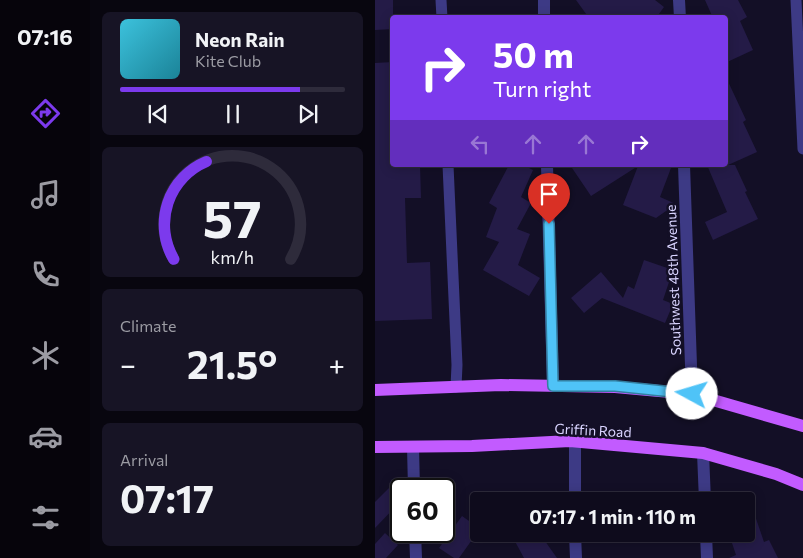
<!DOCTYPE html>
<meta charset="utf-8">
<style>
body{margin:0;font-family:Commissioner,sans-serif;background:#171425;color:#f1f3f6;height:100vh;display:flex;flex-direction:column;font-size:19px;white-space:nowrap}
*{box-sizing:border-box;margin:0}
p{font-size:16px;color:#9b9ba3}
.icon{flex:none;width:28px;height:28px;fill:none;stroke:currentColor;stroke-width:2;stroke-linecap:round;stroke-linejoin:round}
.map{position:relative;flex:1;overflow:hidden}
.drawer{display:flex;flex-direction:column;gap:12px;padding:12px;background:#08060f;width:285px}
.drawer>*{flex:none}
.guide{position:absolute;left:15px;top:15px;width:338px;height:152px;border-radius:5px;box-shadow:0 2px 12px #0003,0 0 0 1px #2e2b3b;background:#7c3aed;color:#fff;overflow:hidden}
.speed{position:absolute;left:15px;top:478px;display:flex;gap:10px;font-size:25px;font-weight:700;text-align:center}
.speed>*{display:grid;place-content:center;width:65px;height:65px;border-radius:50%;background:#0e0b1c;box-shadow:0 2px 12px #0003,0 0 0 1px #2e2b3b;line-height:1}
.speed .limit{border:2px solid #111;border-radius:8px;background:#fff;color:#111}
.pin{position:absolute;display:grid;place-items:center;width:42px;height:42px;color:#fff;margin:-51px -21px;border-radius:50% 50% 50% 0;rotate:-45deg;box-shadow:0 0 5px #0007}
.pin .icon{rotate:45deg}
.me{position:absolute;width:55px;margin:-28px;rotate:276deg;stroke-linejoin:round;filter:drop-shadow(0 0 4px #0008)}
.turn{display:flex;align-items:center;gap:18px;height:105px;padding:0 20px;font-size:22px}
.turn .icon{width:65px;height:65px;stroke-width:2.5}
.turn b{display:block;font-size:35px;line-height:42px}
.lanes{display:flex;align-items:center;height:48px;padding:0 20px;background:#0003;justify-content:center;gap:25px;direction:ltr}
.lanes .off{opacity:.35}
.big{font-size:38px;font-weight:700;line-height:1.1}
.drawer .card{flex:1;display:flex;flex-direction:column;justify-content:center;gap:8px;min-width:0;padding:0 18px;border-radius:8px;background:#171425}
.drawer .dial{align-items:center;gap:0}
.dial svg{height:130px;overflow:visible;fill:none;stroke:#2e2b3b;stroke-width:7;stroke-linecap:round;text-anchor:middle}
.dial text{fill:#f1f3f6;stroke:none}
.song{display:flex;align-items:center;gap:15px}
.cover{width:60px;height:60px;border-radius:8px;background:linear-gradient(135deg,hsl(190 70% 55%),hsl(190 70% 35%))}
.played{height:5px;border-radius:2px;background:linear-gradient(90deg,#7c3aed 80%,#2e2b3b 80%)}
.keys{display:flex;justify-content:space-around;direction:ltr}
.heat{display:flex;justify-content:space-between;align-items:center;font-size:28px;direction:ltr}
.trip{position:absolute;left:95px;top:492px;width:285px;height:50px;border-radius:5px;background:#0e0b1c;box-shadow:0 2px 12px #0003,0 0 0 1px #2e2b3b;font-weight:700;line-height:50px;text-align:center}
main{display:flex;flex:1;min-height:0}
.tab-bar{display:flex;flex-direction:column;width:90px;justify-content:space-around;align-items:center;background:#06040b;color:#9b9ba3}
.tab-bar .icon{width:35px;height:35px}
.tab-bar .selected{color:#7c3aed}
.tab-bar b{font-size:22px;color:#f1f3f6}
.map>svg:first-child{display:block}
.building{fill:#241b47}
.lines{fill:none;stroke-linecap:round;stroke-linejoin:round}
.lane{stroke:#3d3a85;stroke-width:11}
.street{stroke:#3d3a85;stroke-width:12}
.primary{stroke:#c25bff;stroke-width:12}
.route-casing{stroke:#337fa1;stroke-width:12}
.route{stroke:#4fc3f7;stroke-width:9}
.labels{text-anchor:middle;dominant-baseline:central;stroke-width:5;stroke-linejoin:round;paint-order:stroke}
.street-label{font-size:14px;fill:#d9d4ff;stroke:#130f26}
</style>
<main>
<nav class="tab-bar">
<b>07:16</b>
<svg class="icon selected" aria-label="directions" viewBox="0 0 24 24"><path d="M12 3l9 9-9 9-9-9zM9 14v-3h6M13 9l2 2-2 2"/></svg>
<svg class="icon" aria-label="music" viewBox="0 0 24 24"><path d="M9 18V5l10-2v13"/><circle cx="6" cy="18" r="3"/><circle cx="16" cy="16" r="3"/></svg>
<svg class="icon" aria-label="phone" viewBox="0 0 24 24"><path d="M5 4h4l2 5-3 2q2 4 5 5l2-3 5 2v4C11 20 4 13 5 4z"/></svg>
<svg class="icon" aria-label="climate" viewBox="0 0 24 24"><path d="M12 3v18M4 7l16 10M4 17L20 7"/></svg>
<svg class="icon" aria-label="car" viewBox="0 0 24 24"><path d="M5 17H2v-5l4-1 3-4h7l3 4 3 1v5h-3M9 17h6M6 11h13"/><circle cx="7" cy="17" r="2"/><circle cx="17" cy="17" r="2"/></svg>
<svg class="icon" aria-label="filters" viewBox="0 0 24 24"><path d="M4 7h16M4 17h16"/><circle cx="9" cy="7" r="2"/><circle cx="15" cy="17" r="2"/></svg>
</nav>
<section class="drawer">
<div class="card">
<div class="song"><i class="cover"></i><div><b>Neon Rain</b><p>Kite Club</p></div></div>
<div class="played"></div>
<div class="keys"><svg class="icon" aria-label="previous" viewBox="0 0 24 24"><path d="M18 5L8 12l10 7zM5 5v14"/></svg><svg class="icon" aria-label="pause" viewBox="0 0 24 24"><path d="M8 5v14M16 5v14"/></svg><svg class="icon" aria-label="next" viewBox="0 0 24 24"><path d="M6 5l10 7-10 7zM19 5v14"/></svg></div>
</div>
<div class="card dial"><svg viewBox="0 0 100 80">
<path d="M14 69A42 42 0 1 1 86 69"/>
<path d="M14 69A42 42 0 0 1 34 9" stroke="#7c3aed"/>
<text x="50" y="56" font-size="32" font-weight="700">57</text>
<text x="50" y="72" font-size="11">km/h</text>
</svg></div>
<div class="card"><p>Climate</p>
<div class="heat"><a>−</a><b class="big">21.5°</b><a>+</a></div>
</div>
<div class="card"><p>Arrival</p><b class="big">07:17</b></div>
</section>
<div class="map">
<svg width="428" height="558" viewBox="0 0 428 558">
<rect width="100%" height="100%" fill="#130f26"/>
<path class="building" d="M 0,0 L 18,0 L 18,29 L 0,30 Z
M 201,0 L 280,0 L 289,7 L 281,18 L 214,18 Z
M 330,0 L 363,0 L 372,17 L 365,21 L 378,50 L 350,63 L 350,18 L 338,18 Z
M 18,62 L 18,165 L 45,165 L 46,198 L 30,198 L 32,263 L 55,262 L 57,319 L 0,321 L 0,63 Z
M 350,75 L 371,120 L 368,122 L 382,152 L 353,165 L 360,165 L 372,191 L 370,192 L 383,219 L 338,240 L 330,222 L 352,212 L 332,165 L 350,165 Z
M 134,165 L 148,165 L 158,170 L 146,197 L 156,203 L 142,229 L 155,234 L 143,265 L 165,278 L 154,296 L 108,270 L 124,242 L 111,237 L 122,208 L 114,203 Z
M 195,165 L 288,165 L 296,168 L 285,197 L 301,204 L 281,218 L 248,205 L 263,166 L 216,196 Z
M 269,260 L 298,270 L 288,300 L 298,304 L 290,323 L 227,298 L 209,313 L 196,298 L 226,272 L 248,298 L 253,286 L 259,289 Z
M 17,485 L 26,495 L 26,501 L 0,528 L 0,502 Z
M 371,498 L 374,498 L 389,542 L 394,540 L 403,558 L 354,558 L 361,555 L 354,534 L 371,534 Z
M 87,516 L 104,528 L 104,530 L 84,558 L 79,558 L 64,548 Z
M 10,533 L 23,545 L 11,558 L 0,558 L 0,544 Z
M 136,534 L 165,534 L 182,558 L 149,558 Z"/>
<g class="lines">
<path class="lane" d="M 66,0 L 67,18
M 421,0 L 428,149
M 73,165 L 82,365 L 81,387"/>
<path class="street" d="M 169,0 L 169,18
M 304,0 L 305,18
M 172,165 L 178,386
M 309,165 L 317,394
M 38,447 L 39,489
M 328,453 L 330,501
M 200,501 L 200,441
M 40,531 L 41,558
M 200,534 L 201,558
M 331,534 L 332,558"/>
<path class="primary" d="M 0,390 L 126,385 L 240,387 L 317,394 L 428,426
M 0,447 L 97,446 L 195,441 L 328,453 L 401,474 L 428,485"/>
</g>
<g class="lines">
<defs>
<path id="route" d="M 174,224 L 178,386 L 240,386 L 317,394"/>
</defs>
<use href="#route" class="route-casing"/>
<use href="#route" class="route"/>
</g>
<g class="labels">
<g class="street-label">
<text transform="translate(298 280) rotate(-92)">Southwest 48th Avenue</text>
<text transform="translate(218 430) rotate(3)">Griffin Road</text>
</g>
</g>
</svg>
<div class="speed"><div class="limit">60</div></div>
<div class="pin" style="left:174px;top:224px;background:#d93025"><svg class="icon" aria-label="arrive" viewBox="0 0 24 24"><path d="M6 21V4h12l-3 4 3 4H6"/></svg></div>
<svg class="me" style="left:317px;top:394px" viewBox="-20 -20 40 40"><circle r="19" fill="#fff"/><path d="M0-13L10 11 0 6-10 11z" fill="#4fc3f7"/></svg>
<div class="trip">07:17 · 1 min · 110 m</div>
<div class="guide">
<div class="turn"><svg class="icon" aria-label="right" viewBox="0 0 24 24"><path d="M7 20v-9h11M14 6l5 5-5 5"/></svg><div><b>50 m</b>Turn right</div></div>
<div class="lanes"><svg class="icon off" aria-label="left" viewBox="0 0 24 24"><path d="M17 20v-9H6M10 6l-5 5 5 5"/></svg><svg class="icon off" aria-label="ahead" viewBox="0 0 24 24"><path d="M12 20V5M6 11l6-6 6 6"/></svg><svg class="icon off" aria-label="ahead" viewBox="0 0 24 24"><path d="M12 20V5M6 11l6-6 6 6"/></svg><svg class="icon" aria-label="right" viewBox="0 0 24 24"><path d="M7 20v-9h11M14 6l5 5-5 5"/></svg></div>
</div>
</div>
</main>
